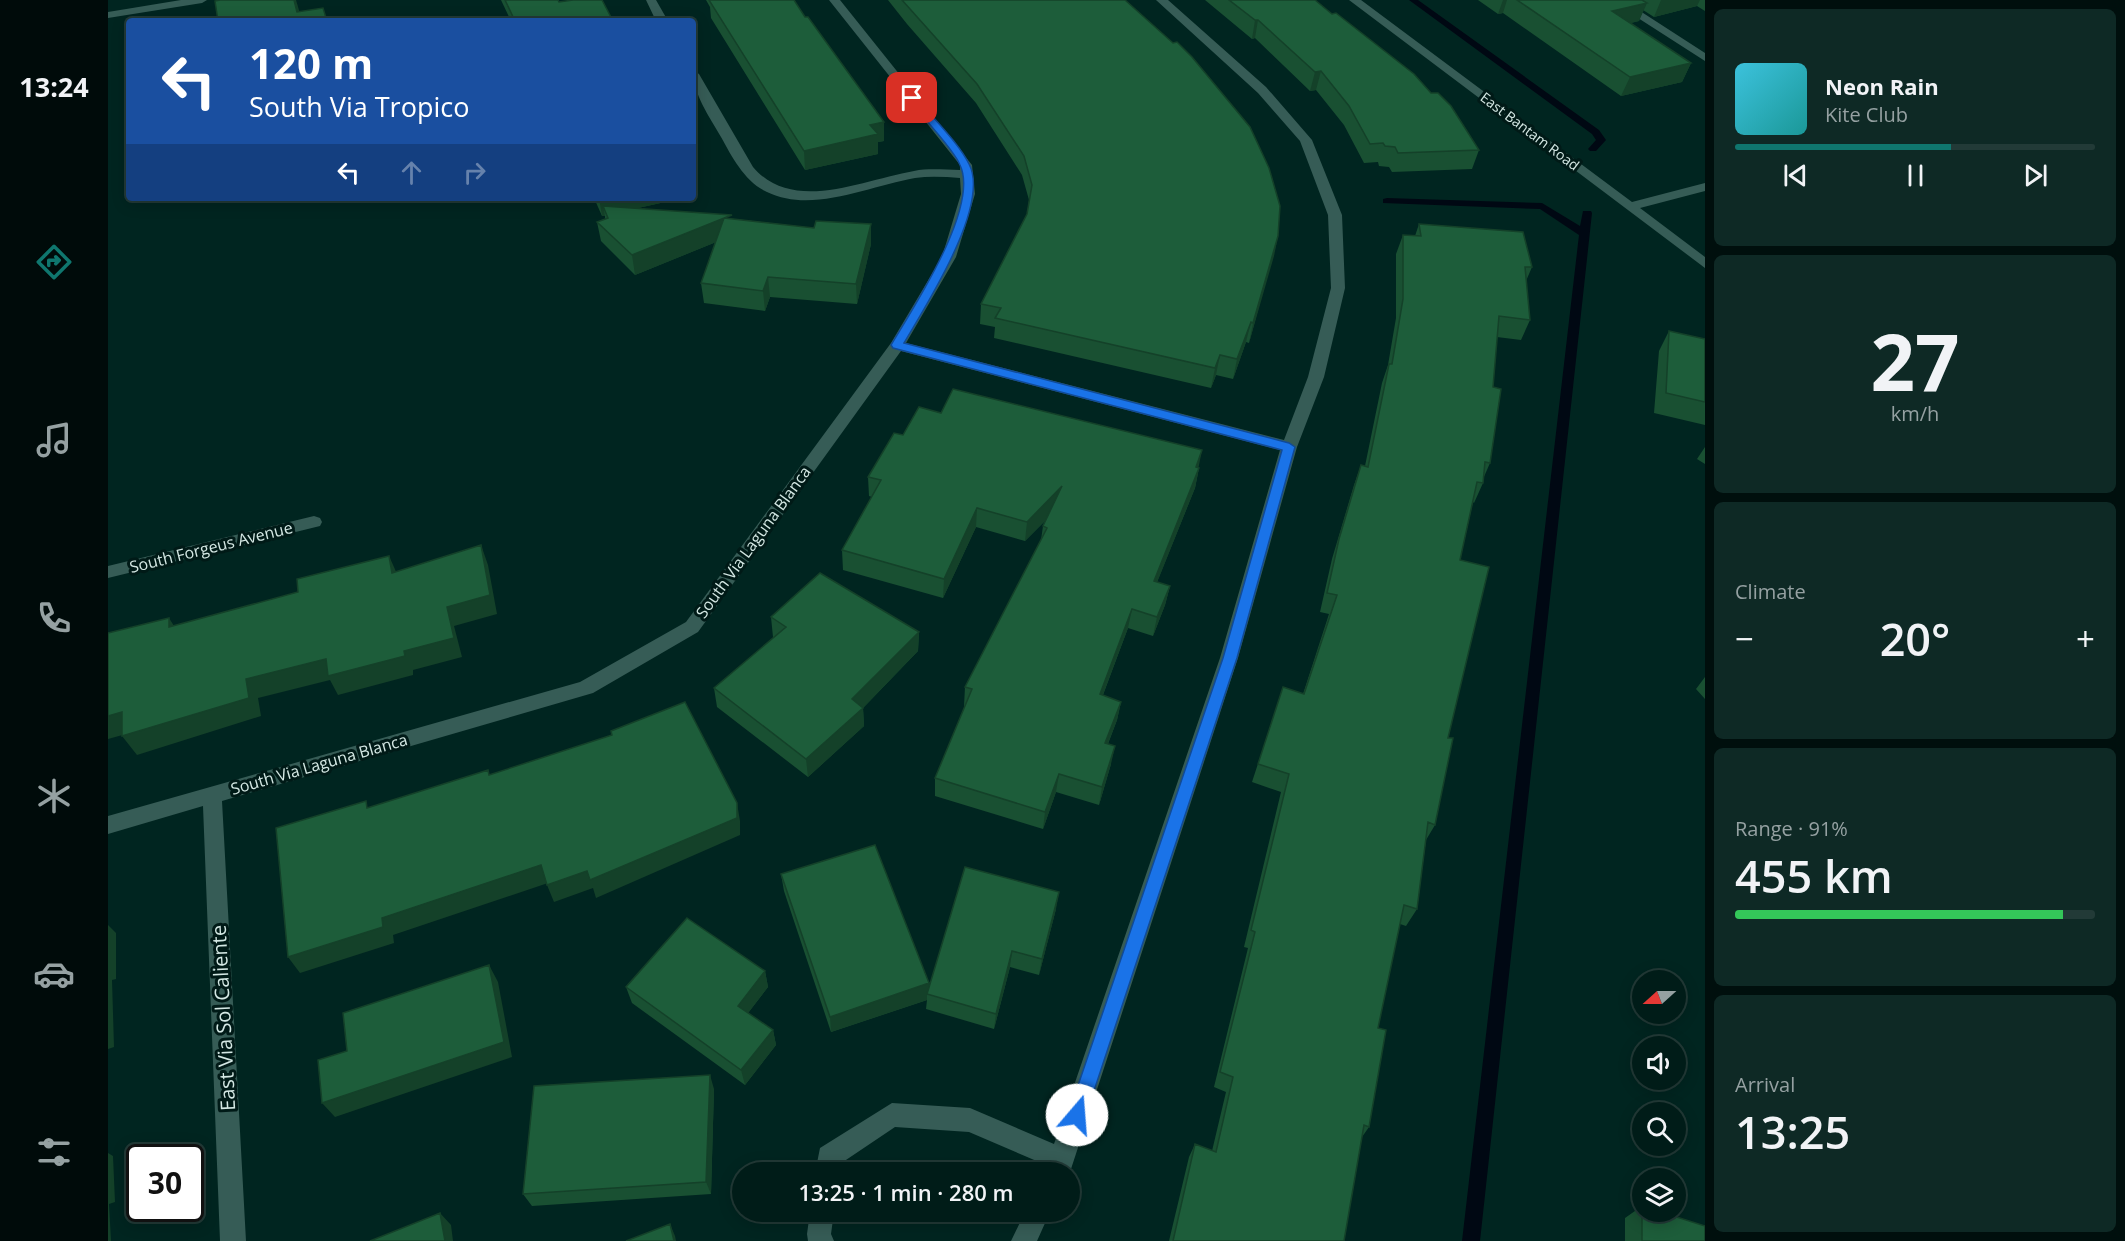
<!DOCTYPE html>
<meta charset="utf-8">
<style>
body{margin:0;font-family:"Open Sans",sans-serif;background:#0e2925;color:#f1f3f6;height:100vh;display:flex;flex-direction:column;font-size:22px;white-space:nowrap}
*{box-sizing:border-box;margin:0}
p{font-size:20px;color:#95a1a2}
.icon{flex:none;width:33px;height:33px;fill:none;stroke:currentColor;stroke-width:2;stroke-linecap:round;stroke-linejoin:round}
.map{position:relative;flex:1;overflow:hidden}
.drawer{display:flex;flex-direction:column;gap:9px;padding:9px;background:#000f0d;width:420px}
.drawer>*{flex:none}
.banner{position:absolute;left:18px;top:18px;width:570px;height:183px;border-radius:6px;box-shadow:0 3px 15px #0003,0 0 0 2px #223a37;background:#1a4fa0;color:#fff;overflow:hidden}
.needle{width:39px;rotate:249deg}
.controls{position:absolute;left:1524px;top:970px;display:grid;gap:12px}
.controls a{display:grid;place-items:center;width:54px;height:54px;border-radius:50%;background:#001c18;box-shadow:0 3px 15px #0003,0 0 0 2px #223a37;font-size:30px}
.speed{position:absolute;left:18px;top:1144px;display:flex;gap:12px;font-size:30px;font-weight:700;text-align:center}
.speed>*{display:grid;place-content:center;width:78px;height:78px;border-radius:50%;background:#001c18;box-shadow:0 3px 15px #0003,0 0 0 2px #223a37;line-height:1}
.speed .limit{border:3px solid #111;border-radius:9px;background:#fff;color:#111}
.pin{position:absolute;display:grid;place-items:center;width:51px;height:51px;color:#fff;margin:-26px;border-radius:12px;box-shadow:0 3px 9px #0006}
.me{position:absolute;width:66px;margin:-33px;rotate:18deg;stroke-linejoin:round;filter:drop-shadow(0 0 4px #0008)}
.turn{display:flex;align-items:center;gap:21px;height:126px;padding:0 24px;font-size:27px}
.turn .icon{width:78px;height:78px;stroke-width:2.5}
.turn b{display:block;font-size:42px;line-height:51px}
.lanes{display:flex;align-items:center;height:57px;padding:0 24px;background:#0003;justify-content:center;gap:30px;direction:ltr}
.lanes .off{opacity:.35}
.big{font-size:45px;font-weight:600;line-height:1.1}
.drawer .card{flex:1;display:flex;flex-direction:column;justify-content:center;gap:9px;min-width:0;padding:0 21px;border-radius:9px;background:#0e2925}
.drawer .dial{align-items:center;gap:0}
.dial b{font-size:78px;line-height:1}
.song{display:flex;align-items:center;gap:18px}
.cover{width:72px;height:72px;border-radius:9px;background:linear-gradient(135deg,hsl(190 70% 55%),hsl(180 70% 35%))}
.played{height:6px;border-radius:3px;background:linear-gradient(90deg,#0f766e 60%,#223a37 60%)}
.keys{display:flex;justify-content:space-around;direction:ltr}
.heat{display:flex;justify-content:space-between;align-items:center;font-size:33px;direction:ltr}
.charge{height:9px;border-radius:4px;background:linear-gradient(90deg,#34c759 91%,#223a37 0)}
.trip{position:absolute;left:624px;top:1162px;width:348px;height:60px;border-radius:30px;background:#001c18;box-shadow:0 3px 15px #0003,0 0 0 2px #223a37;font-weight:600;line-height:60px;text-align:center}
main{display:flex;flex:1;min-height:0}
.dock{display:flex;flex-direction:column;width:108px;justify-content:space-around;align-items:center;background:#000b0a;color:#95a1a2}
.dock .icon{width:42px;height:42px}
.dock .on{color:#0f766e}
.dock b{font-size:27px;color:#f1f3f6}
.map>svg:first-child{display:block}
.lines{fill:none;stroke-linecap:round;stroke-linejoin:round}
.stream{fill:#000813;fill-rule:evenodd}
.street{fill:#365c56;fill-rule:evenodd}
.wall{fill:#195032}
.shaded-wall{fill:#144129}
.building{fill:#1d5d3a;stroke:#144129;stroke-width:1.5}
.route{fill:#1a73e8;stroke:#114b97;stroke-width:1.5}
.labels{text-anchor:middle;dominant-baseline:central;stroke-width:6;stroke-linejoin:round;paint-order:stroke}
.far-street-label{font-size:14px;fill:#d4e8e4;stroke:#001a17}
.street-label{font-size:16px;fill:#d4e8e4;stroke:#001a17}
.near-street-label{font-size:20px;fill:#d4e8e4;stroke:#001a17}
</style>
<main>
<nav class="dock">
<b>13:24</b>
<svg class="icon on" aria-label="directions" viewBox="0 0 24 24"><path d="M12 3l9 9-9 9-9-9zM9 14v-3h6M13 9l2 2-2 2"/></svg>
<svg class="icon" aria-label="music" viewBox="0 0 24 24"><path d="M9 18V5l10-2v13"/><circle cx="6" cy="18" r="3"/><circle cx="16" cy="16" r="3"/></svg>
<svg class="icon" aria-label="phone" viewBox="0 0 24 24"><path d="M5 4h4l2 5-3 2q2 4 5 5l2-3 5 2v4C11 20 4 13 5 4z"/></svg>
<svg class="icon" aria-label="climate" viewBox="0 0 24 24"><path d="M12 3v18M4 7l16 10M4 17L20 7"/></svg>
<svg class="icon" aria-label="car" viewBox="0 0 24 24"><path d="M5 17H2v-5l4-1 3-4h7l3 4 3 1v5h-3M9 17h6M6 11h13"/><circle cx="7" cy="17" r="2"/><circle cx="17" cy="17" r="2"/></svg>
<svg class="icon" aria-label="filters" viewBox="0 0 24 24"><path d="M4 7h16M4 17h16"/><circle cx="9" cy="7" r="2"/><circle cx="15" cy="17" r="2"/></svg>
</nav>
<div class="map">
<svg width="1597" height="1241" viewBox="0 0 1597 1241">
<rect width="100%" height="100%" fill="#002520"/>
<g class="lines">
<path class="stream" d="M 1301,0 L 1310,0 L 1491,130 L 1498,140 L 1488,151 L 1482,151 L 1480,149 L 1488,140 L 1484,134 Z
M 1279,198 L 1434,203 L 1472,226 L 1475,211 L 1483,211 L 1484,213 L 1372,1241 L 1354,1241 L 1471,235 L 1432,209 L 1275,203 L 1275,199 Z"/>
<path class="street" d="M 73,0 L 99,0 L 94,3 L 0,18 L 0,12 Z
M 538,0 L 548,0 L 560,21 L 548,21 Z
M 721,0 L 732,0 L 864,165 L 867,194 L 848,257 L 798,343 L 1176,440 L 1200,377 L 1223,288 L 1220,215 L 1192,141 L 1150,93 L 1048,0 L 1060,0 L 1158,87 L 1204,140 L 1234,215 L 1237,288 L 1216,377 L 1189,447 L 1130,658 L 963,1169 L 960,1173 L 936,1173 L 938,1165 L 861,1132 L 787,1127 L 732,1164 L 731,1173 L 707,1173 L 712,1148 L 784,1103 L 862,1108 L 946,1144 L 1112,658 L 1172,450 L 793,351 L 590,632 L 485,693 L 114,801 L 138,1241 L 112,1241 L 95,806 L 0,834 L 0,816 L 472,682 L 578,622 L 783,343 L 834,257 L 853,194 L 852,178 C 837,177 822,176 807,178 C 761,186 704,214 659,192 C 637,182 624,157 613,137 C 601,116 585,94 585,70 L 591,74 L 645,167 C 685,214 754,180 806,171 C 821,168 837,170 852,170 L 852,165 Z
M 1241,0 L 1253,0 L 1524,202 L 1597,183 L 1597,191 L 1532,208 L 1597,257 L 1597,268 Z
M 1502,0 L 1515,0 L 1597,53 L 1597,61 Z
M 206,516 L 212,518 L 214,522 L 212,526 L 0,578 L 0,566 Z
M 702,1212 L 726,1212 L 723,1234 L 726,1241 L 700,1241 L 699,1234 Z
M 917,1212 L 942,1212 L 929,1241 L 903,1241 Z"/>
</g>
<path class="wall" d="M 393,0 L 450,0 L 451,2 L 505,21 L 403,21 Z
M 598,0 L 686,0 L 776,141 L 770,142 L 770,154 L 697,170 L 603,18 L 602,7 Z
M 780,0 L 1017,0 L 1170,236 L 1141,343 L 1138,342 L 1125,379 L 1108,375 L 1103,388 L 886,338 L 887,327 L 872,324 L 873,304 L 919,214 L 921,200 L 914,175 L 868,103 L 799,24 Z
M 1097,0 L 1207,0 L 1371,150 L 1364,169 L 1284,172 L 1281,167 L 1271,166 L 1270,162 L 1256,163 L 1236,125 L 1208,90 L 1202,91 L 1147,38 L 1144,39 Z
M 1370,0 L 1597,0 L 1597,11 L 1589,6 L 1546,17 L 1535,10 L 1531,21 L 1522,23 L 1583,63 L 1574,82 L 1513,96 L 1395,13 L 1390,14 Z
M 486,198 L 575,198 L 530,208 L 706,228 L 763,224 L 763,244 L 749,304 L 662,297 L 657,311 L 596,303 L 593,283 L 608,242 L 527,275 L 493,241 L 489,222 L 497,219 L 497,216 L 494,216 Z
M 1311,224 L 1424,267 L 1418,281 L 1422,320 L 1413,340 L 1389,337 L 1385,387 L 1382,463 L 1375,479 L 1375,483 L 1366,503 L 1365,502 L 1352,560 L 1340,738 L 1327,825 L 1318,840 L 1309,909 L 1298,926 L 1292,924 L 1270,1028 L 1261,1127 L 1254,1137 L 1236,1241 L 1061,1241 L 1081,1157 L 1087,1144 L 1104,1151 L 1118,1092 L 1106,1087 L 1140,948 L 1136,947 L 1173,792 L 1144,782 L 1175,687 L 1195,694 L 1221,614 L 1212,612 L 1224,559 L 1246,485 L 1253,465 L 1257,466 L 1274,383 L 1280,365 L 1288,318 L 1288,254 L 1295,235 L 1307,236 Z
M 1561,331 L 1597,339 L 1597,425 L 1546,413 L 1551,351 Z
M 795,435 L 1091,468 L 1087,488 L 1049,582 L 1062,586 L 1057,605 L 1045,636 L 1020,628 L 995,695 L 1013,702 L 1009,720 L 1000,744 L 1003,764 L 991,805 L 948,792 L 935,829 L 827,796 L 827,778 L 857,706 L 856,706 L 857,687 L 933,540 L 935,526 L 938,520 L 917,541 L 868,527 L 835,598 L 735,570 L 734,550 L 764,497 L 761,496 L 760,477 Z
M 1597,447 L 1597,464 L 1589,459 Z
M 663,617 L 811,632 L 810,651 L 755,708 L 756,726 L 700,777 L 609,707 L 606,688 L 666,637 L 665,637 Z
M 1597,677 L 1597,699 L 1588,689 Z
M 673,874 L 821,987 L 948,909 L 931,975 L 902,967 L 886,1029 L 818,1009 L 819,1000 L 723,1032 L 676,891 Z
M 657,971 L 660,987 L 640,1013 L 665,1030 L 668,1045 L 637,1085 L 524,1003 L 518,987 Z
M 606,1089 L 603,1194 L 424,1206 L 415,1194 Z
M 1534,1206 L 1597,1241 L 1517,1241 L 1517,1218 Z"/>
<path class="shaded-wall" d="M 186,0 L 188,0 L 193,17 L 189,12 Z
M 1395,0 L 1399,0 L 1395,13 L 1390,14 Z
M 1553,0 L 1592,0 L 1589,6 L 1546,17 Z
M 1539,3 L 1531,21 L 1496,30 L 1504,11 Z
M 1147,20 L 1150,20 L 1147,38 L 1144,39 Z
M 1583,63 L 1574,82 L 1513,96 L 1522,77 Z
M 1213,71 L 1208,90 L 1202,91 L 1207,72 Z
M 776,122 L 776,141 L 770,142 L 770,154 L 697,170 L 696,151 L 762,125 Z
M 585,176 L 588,195 L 585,196 Z
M 491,198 L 575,198 L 499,215 L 495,206 L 497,216 L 494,216 Z
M 616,218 L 618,238 L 527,275 L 524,255 Z
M 763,224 L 763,244 L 749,304 L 748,284 Z
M 1170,236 L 1166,256 L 1141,343 L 1145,323 Z
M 660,277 L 662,297 L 657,311 L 655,291 Z
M 1143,322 L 1138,342 L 1125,379 L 1129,359 Z
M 1112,355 L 1108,375 L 1103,388 L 1107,368 Z
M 1094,450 L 1090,470 L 1088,467 Z
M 1091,468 L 1087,488 L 1042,600 L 1046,581 Z
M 954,486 L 952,505 L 917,541 L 919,522 Z
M 869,508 L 868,527 L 835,598 L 836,579 Z
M 373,545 L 380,565 L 389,614 L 346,626 L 354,657 L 305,670 L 305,675 L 230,695 L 222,680 L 150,698 L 153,716 L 29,755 L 14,736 L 138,679 L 218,659 L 296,651 L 339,607 Z
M 281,556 L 290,576 L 284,573 Z
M 1062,586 L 1057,605 L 1045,636 L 1049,617 Z
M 1024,609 L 1020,628 L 988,713 L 992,694 Z
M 61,618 L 73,637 L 61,627 Z
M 811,632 L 810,651 L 755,708 L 756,726 L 700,777 L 698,759 L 744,699 Z
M 1013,702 L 1009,720 L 993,761 L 997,743 Z
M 14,712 L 29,731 L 0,739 L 0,716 Z
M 1007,746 L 1003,764 L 991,805 L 994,787 Z
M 951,774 L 948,792 L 935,829 L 937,812 Z
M 629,803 L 632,821 L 632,835 L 488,898 L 485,888 L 446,902 L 439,885 Z
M 433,865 L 440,883 L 285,935 L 286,943 L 192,973 L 180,957 L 274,918 Z
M 951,892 L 948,909 L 931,975 L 934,959 Z
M 0,925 L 8,933 L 8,979 L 4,980 L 6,1047 L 0,1049 Z
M 904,951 L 902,967 L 886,1029 L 888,1014 Z
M 381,965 L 390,982 L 404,1057 L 227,1117 L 214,1103 Z
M 657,971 L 660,987 L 634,1021 L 630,1006 Z
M 821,983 L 821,994 L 819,994 L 819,1000 L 723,1032 L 722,1017 Z
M 665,1030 L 668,1045 L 637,1085 L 633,1070 Z
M 602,1075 L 606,1089 L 603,1194 L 598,1182 Z
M 0,1153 L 5,1156 L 7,1202 L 1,1204 L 3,1241 L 0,1241 Z
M 332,1213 L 343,1225 L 345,1241 L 337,1241 Z
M 562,1224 L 567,1236 L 568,1241 L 566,1241 Z"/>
<path class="building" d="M 112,0 L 186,0 L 189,12 L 215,8 L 219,21 L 110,21 L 107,1 Z
M 397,0 L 450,0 L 451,2 L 465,0 L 494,0 L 505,21 L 407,21 Z
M 601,0 L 686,0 L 697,17 L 700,17 L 776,122 L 762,125 L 770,134 L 696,151 Z
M 794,0 L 1017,0 L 1065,43 L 1069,42 L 1084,57 L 1142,127 L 1161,168 L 1172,206 L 1170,236 L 1145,323 L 1143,322 L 1129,359 L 1112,355 L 1107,368 L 887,318 L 893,308 L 873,304 L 919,214 L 924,185 L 916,156 L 869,84 Z
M 1121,0 L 1207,0 L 1224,14 L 1228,13 L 1306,74 L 1323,93 L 1330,93 L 1343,106 L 1371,150 L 1290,153 L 1287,147 L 1277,146 L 1275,143 L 1262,144 L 1241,106 L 1213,71 L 1207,72 L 1150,20 L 1147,20 Z
M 1409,0 L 1534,0 L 1539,3 L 1504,11 L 1583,63 L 1522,77 Z
M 495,206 L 624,215 L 616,218 L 706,228 L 708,221 L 763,224 L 748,284 L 660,277 L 655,291 L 593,283 L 616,218 L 524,255 L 489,222 L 500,218 Z
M 1311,224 L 1415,232 L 1424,267 L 1417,267 L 1422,320 L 1391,316 L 1385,387 L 1393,389 L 1382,463 L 1377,462 L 1375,483 L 1369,482 L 1352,560 L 1381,567 L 1340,738 L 1345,738 L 1327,825 L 1320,822 L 1309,909 L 1296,905 L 1270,1028 L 1278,1030 L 1261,1127 L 1256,1125 L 1236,1241 L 1065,1241 L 1087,1144 L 1108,1152 L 1125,1077 L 1112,1072 L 1147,932 L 1143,930 L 1181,774 L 1150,764 L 1175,687 L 1196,694 L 1229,595 L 1219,593 L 1231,539 L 1253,465 L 1260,467 L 1281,364 L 1284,364 L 1295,299 L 1295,235 L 1313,236 Z
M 1561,331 L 1597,339 L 1597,402 L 1558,393 Z
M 845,389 L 1094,450 L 1088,467 L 1091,468 L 1046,581 L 1062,586 L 1049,617 L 1024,609 L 992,694 L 1013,702 L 997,743 L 1007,746 L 994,787 L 951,774 L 937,812 L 827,778 L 864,689 L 857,687 L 939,528 L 935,526 L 954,486 L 919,522 L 869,508 L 836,579 L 734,550 L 773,480 L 760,477 L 786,433 L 795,435 L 811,407 L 833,413 Z
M 373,545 L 382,595 L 339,607 L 346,638 L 296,651 L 297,656 L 220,676 L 218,659 L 138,679 L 141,698 L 14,736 L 14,712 L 0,716 L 0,633 L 61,618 L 61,627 L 190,592 L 189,579 L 281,556 L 284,573 Z
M 712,573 L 811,632 L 744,699 L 755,708 L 698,759 L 606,688 L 678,627 L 663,617 Z
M 577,702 L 629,803 L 629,818 L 482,880 L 479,871 L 439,885 L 433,865 L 274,918 L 275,927 L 180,957 L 168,828 L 258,801 L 259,808 L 380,770 L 381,775 L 504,735 L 503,731 Z
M 767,845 L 821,983 L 722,1017 L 673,874 Z
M 857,867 L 951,892 L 934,959 L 904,951 L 888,1014 L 819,994 Z
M 579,918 L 657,971 L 630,1006 L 665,1030 L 633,1070 L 518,987 Z
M 381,965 L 396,1042 L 214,1103 L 210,1060 L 239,1051 L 235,1013 Z
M 602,1075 L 598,1182 L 415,1194 L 426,1086 Z
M 1534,1206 L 1534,1212 L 1553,1212 L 1597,1226 L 1597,1241 L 1534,1241 Z
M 332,1213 L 337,1241 L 262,1241 Z
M 562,1224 L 566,1241 L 518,1241 Z"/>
<path class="route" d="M 801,96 L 807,96 C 822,115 851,143 861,164 C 883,205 817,307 796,343 L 1181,443 L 1187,447 L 1129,658 L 978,1115 L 976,1121 L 969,1124 L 963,1121 L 960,1115 L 1115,658 L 1174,450 L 785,348 L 783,345 C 805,308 872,207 852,165 C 845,148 813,116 801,100 Z"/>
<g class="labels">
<g class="far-street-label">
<text transform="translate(1422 131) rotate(37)">East Bantam Road</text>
</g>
<g class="street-label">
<text transform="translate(645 542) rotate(-54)">South Via Laguna Blanca</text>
<text transform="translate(103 547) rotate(-14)">South Forgeus Avenue</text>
<text transform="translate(211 764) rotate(-16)">South Via Laguna Blanca</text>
</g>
<g class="near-street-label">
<text transform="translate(115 1018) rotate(-93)">East Via Sol Caliente</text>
</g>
</g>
</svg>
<div class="controls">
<a><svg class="needle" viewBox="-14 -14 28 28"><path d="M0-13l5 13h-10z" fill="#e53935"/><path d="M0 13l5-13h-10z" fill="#95a1a2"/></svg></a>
<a><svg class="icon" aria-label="sound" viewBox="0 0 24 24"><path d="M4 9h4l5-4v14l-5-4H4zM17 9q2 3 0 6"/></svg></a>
<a><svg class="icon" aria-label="search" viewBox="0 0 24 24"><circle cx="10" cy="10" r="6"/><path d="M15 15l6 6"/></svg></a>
<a><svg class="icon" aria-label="layers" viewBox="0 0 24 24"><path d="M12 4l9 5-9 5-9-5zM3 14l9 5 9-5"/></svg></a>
</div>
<div class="speed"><div class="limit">30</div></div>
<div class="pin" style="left:804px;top:98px;background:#d93025"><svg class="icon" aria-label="arrive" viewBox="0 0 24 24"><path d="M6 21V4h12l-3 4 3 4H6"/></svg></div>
<svg class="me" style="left:969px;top:1115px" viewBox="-20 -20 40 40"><circle r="19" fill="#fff"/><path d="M0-13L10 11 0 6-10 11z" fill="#1a73e8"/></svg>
<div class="trip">13:25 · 1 min · 280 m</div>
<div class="banner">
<div class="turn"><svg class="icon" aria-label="left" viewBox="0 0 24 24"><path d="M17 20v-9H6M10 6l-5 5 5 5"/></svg><div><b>120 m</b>South Via Tropico</div></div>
<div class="lanes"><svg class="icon" aria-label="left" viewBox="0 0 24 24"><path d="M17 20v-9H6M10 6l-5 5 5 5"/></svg><svg class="icon off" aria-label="ahead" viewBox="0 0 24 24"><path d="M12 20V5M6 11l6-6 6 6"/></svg><svg class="icon off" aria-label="right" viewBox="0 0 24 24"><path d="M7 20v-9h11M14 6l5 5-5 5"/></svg></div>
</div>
</div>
<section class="drawer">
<div class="card">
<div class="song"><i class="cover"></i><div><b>Neon Rain</b><p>Kite Club</p></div></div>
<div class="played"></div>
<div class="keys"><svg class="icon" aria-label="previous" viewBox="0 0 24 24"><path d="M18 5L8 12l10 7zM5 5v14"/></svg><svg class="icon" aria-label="pause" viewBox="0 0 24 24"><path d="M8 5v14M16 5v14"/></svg><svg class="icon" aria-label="next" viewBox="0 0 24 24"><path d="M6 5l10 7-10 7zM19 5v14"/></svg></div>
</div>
<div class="card dial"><b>27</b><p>km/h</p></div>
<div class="card"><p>Climate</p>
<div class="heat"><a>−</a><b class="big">20°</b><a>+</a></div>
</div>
<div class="card"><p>Range · 91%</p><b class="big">455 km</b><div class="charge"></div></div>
<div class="card"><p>Arrival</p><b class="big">13:25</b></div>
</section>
</main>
